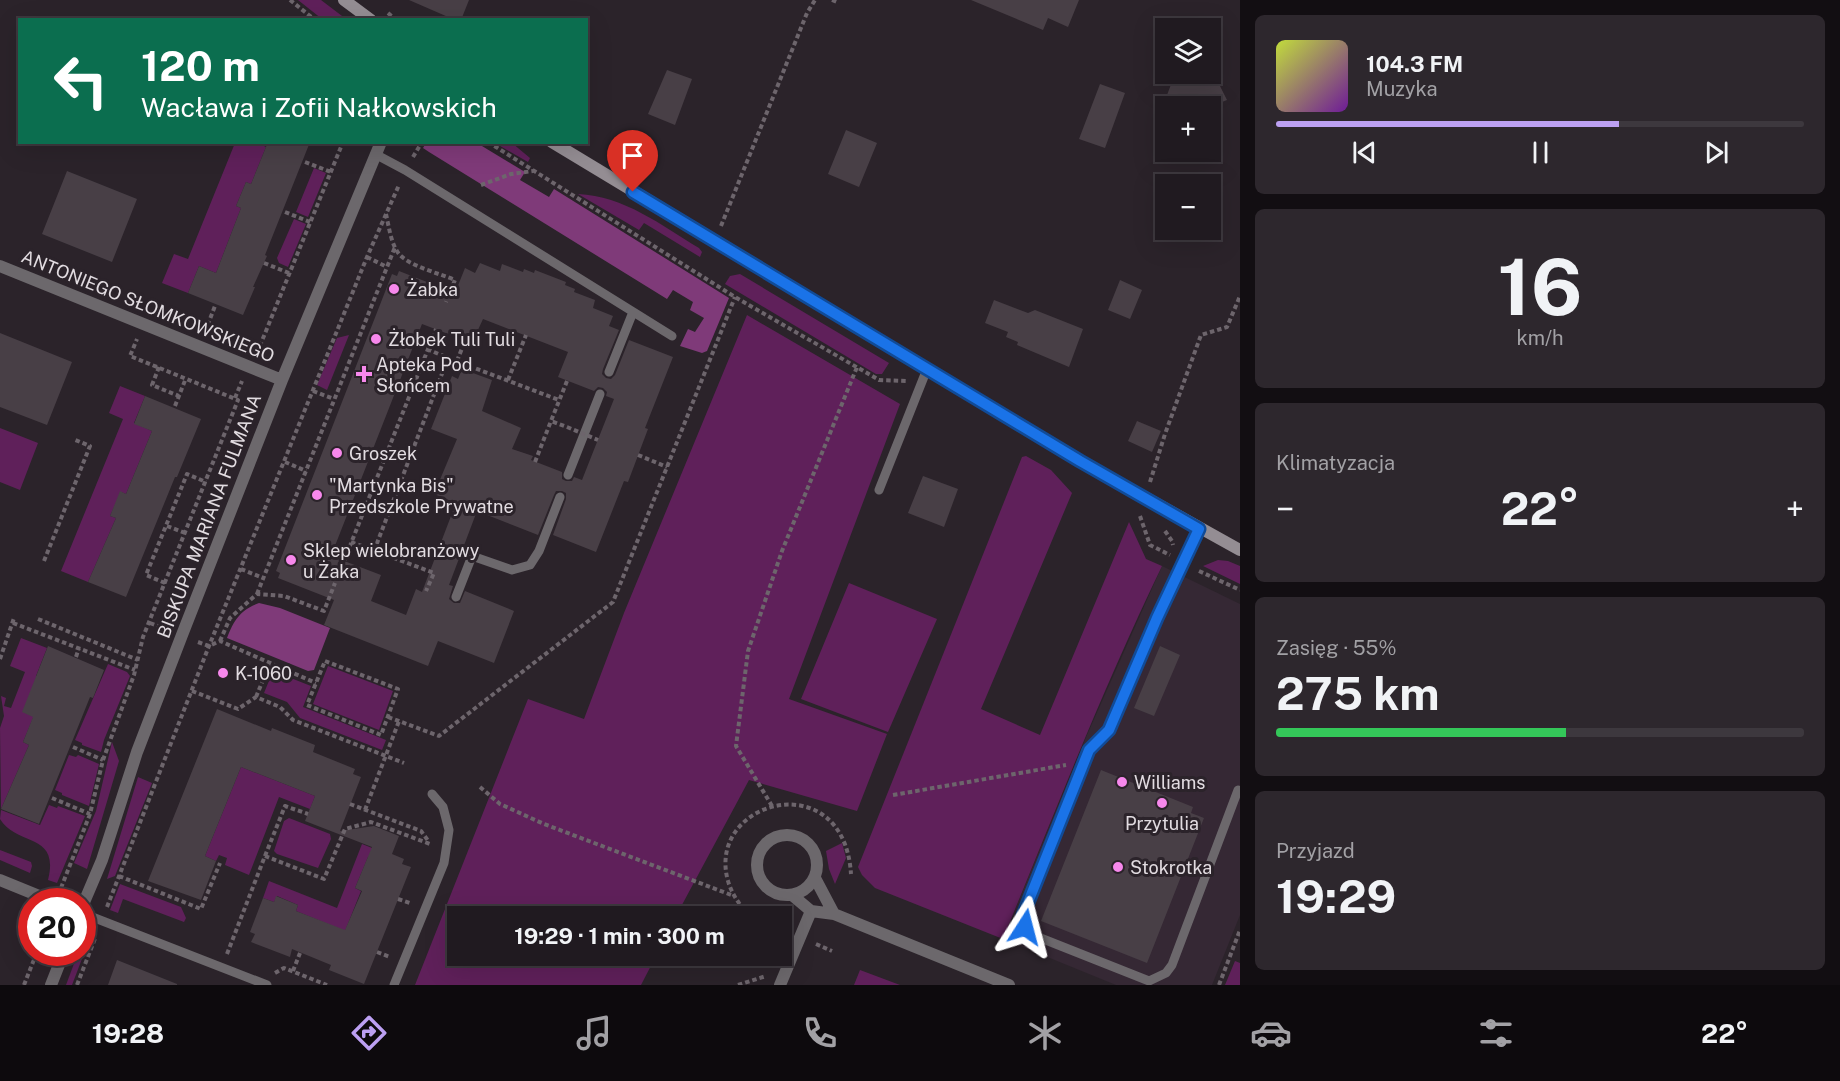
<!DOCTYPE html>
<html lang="pl">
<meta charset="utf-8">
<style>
body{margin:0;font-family:"Public Sans",sans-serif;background:#2d272d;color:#f1f3f6;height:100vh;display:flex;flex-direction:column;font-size:22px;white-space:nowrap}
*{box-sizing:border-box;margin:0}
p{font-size:20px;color:#a2a1a5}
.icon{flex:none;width:33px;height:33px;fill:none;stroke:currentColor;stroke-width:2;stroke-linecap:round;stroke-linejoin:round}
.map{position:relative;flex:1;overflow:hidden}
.drawer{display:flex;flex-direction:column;gap:15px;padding:15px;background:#120e12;width:600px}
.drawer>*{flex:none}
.top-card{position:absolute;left:18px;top:18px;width:570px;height:126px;border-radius:0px;box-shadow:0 6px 24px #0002,0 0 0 2px #3d383e;background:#0b6e4f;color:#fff;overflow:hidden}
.fabs{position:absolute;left:1155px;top:18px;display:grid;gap:12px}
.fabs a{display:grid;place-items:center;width:66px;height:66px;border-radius:0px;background:#201a20;box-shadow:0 6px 24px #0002,0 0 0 2px #3d383e;font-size:30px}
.speed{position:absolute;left:18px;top:888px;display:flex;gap:12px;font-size:30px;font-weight:700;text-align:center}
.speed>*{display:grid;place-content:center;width:78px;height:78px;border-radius:50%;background:#201a20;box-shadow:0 6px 24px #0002,0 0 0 2px #3d383e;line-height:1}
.speed .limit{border:9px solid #d22;background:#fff;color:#111}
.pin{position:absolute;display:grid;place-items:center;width:51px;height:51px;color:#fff;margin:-62px -26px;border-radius:50% 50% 50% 0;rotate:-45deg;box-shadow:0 0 6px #0007}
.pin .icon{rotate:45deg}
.me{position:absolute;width:66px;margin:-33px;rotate:9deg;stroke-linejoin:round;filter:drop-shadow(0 0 4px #0008)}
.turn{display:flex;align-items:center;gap:21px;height:126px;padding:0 24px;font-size:27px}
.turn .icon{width:78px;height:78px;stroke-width:2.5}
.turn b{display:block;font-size:42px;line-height:51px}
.big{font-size:45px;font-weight:700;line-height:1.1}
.drawer .widget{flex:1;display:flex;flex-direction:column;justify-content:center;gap:9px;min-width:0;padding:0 21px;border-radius:9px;background:#2d272d}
.drawer .dial{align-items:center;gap:0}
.dial b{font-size:78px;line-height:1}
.song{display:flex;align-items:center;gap:18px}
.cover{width:72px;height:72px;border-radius:9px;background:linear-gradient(135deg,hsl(70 70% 55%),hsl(280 70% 35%))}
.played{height:6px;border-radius:3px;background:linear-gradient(90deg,#bca0f2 65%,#3d383e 65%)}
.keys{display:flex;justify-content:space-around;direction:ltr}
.heat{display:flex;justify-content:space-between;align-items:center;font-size:33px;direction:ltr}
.charge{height:9px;border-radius:4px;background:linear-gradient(90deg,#34c759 55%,#3d383e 0)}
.trip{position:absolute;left:447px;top:906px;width:345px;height:60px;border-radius:0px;background:#201a20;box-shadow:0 6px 24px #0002,0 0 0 2px #3d383e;font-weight:700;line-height:60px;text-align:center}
.menu{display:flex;height:96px;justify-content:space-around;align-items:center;background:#0d0a0d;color:#a2a1a5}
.menu .icon{width:42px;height:42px}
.menu .current{color:#bca0f2}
.menu b{font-size:27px;color:#f1f3f6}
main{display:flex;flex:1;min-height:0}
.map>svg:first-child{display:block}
.built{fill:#352834}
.green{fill:#5f205a}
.forest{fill:#7f3a79}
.building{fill:#483f46;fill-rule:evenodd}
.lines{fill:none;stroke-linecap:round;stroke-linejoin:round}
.path{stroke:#6d656c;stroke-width:4;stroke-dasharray:4.5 3;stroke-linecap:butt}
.lane{stroke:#6c686c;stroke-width:9}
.street{stroke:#6c686c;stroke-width:12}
.secondary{stroke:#948d93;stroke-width:12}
.path-bridge{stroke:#6d656c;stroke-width:4;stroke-dasharray:4.5 3;stroke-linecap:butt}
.route-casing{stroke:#114b97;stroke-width:15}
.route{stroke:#1a73e8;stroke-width:10}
.poi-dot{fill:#f788ec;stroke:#2b232a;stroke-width:2}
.labels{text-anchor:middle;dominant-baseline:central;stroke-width:6;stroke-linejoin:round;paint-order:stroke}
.poi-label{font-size:18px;fill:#e2dce1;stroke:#2b232a;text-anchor:start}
.street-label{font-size:18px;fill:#e2dce1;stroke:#2b232a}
</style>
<main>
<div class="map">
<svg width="1240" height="985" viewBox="0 0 1240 985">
<rect width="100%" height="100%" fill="#2b232a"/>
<path class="built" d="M 1162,566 L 1240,604 L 1240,915 L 1212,985 L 1116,985 L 1003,939 L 1087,735 Z"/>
<path class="green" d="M 298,0 L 321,0 L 346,19 L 322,19 Z
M 235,143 L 265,143 L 264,146 L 266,147 L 251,184 L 246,182 L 236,206 L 241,208 L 216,273 L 199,266 L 188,293 L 162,283 L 174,254 L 188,259 Z
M 495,143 L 512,143 L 530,158 L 528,162 Z
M 314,168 L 326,173 L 308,217 L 296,212 Z
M 578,194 C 624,196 661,225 699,248 L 702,252 L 700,257 L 644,223 L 639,230 Z
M 294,219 L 306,224 L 288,267 L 279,263 L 277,258 Z
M 740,274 L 889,363 L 882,374 L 876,374 L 725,284 L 730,276 Z
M 747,315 L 900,404 L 789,699 L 887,734 L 857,811 L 749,780 L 676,916 L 458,916 L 458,956 L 656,956 L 641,985 L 415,985 L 528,699 L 584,719 L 624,613 Z
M 349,335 L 327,390 L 317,385 L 337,338 Z
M 120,386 L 145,396 L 134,423 L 152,431 L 126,494 L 121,492 L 110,516 L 116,518 L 88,582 L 61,571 L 123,419 L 109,413 Z
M 0,428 L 38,443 L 20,490 L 0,482 Z
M 1026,456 L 1051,470 L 1072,493 L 981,709 L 1040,735 L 1129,522 L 1146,559 L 1162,566 C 1103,688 1054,814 1003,939 L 875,888 L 862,875 L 858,867 L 1022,457 Z
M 1218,560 L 1228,561 L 1240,566 L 1240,584 L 1203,566 Z
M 849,583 L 937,619 L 888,732 L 801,699 Z
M 21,638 L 47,648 L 36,676 L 53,683 L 33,718 L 23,742 L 29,745 L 1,809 L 0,728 L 4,716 L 1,696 L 6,698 L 4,706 L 11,708 L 25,672 L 10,666 Z
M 108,664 L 127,672 L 130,676 L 104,740 L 101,752 L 82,745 L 82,743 L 75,740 Z
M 328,666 L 393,691 L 379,730 L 313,704 Z
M 273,671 L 311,686 L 303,707 L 386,740 L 382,750 L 300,718 L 287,702 L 264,693 Z
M 112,742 L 119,761 L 87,869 L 74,863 L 96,811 Z
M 69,755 L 76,757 L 78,755 L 99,764 L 89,806 L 62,795 L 62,793 L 55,790 Z
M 241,767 L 315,796 L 310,809 L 279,797 L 249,875 L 225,865 L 227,858 L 219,855 L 216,861 L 205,856 Z
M 138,777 L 152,783 L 115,876 L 107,879 Z
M 49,805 L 57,808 L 58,806 L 85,816 L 57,883 L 48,880 C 60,832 17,847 0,819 L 1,810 L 40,825 Z
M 289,818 L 330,834 L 331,839 L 318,868 L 277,854 L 274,851 L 284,821 Z
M 842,843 L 846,858 L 835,884 L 829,869 L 826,851 Z
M 362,844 L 377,850 L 368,857 L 355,888 L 361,891 L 345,931 L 296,911 L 298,905 L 277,896 L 274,902 L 263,898 L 269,881 L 337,908 Z
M 0,850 L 31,862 L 32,866 L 30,873 L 0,860 Z
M 120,884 L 181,907 L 186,918 L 184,922 L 123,899 L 118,913 L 110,910 Z
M 93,930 L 72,985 L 66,985 L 78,953 L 82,952 C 82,942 82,934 93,930 Z
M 1235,961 L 1240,963 L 1240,985 L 1225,985 Z
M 860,970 L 900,985 L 854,985 Z"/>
<path class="forest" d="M 426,143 L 477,143 L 525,172 L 520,180 L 549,197 L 554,189 L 729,298 L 707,351 L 702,353 L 680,346 L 688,329 L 695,332 L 704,318 L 690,310 L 693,302 L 673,290 L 667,299 L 429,152 L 423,148 Z
M 259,603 L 280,608 L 330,628 L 314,670 L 308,671 L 227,638 C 234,620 240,610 259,603 Z"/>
<path class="building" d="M 409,0 L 469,0 L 461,20 L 455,20 Z
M 971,0 L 1079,0 L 1068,27 L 1048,18 L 1043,30 Z
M 667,70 L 692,79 L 675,125 L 648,114 Z
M 1175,74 L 1189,74 L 1220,86 L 1227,100 L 1212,106 L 1175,106 L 1178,99 L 1167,95 Z
M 1100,84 L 1125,93 L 1105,148 L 1079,139 Z
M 846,130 L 877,143 L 859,187 L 828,174 Z
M 268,142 L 310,142 L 265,255 L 267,256 L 253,287 L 255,287 L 243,315 L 188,293 L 199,266 L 216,273 L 241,208 L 236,206 L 246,182 L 251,184 Z
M 67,171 L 137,199 L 112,262 L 42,234 Z
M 480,263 L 500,271 L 502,264 L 523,272 L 524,269 L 534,273 L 535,270 L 566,282 L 565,285 L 575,289 L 574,292 L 595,300 L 593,308 L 613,316 L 609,326 L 619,330 L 603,369 L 602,374 L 606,378 L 611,379 L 615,375 L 629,340 L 673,357 L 645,428 L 648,429 L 628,482 L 624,481 L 596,552 L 553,535 L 566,499 L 566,493 L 562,491 L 556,491 L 554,495 L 538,535 L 477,511 L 449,585 L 453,586 L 449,599 L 454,603 L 460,603 L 465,591 L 514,611 L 494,663 L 438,641 L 428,666 L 324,625 L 334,600 L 278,578 L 280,573 L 276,571 L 392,274 L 397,276 L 399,271 L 455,293 L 465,268 L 475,273 ZM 483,319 L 568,352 L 558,377 L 594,391 L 598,387 L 603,388 L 607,392 L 606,396 L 614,399 L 582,480 L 574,477 L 572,481 L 566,481 L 562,479 L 562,472 L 531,460 L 533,456 L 512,449 L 521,428 L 482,411 L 492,380 L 462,369 L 458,379 L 452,376 L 431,429 L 457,439 L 434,494 L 456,503 L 422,592 L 416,589 L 406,615 L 371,601 L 381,575 L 331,556 L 422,324 L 472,343 Z
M 1120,280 L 1142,290 L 1130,319 L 1108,310 Z
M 994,300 L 1028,313 L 1035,310 L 1083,329 L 1069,367 L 1017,345 L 1018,342 L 1006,337 L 1008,332 L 985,323 Z
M 0,333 L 72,362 L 47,425 L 0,407 Z
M 145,396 L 201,419 L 177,477 L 175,477 L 126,597 L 88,582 L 116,518 L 110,516 L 120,491 L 126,494 L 152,431 L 134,424 Z
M 1137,421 L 1161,431 L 1152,452 L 1128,441 Z
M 923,476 L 958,489 L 944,527 L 908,513 Z
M 48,646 L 104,670 L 93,698 L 90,697 L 39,824 L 1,809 L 29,745 L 23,742 L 33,717 L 22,712 Z
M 1160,646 L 1180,655 L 1154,716 L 1134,708 Z
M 217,709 L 271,731 L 272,728 L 315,745 L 313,752 L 355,769 L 353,774 L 361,777 L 340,831 L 374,826 L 399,836 L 392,854 L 404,859 L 402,864 L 411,867 L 364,984 L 329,970 L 331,965 L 292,949 L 290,957 L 251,942 L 255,934 L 250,932 L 263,898 L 274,902 L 276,896 L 298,905 L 296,911 L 345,930 L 362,891 L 355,888 L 372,847 L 305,821 L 315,796 L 241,767 L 205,856 L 216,861 L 201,900 L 148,881 Z
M 1101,770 L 1193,807 L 1191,813 L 1204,818 L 1147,963 L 1041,921 Z
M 117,960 L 177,984 L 177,985 L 108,985 Z"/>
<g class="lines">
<path class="path" d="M 290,0 L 315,20
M 832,0 L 837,2
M 388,13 L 396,20
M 488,142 L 735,297 L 879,380 L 906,381
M 413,157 L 422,142
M 305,162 L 331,172
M 481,185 L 511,174 L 533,171
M 285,212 L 310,222
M 386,214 C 389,227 391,244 399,254 C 409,266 441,274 455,280 L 446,302
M 721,226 L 807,13 L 815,0
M 367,257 L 387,267
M 264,263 L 289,273
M 205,332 L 215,306
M 257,353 L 343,142
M 448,358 L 559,400
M 457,361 L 465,341
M 159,367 L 152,385 L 179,396
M 508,380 L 526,335
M 567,381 L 551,421 L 567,427
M 313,391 L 334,399
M 235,398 L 242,381
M 175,406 L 186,378
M 638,455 L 667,467
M 285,462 L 306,471
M 535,462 L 551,421
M 1150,482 L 1165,434 L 1201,335 L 1227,327 L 1240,296
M 1140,516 L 1150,545 L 1170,555
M 167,526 L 185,533
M 1165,531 L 1172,541 L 1173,545
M 351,542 L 434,573 L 426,591
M 374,551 L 448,358 L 427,349
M 44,561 L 90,446 L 73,439
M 344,561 L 436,329
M 241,569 L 263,578
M 1199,571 L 1240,590
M 165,583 L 146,575 L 187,474 L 206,482
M 257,594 L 395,247
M 38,619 L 138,660
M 13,623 L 135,670
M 150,623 L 166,629
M 220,641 L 230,618 L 257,594 L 284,596 L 324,611 L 335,583
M 198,642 L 209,646 L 220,641 L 316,683
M 76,657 L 79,648
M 0,659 L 14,618
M 325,661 L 398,689 L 381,735 L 307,705 Z
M 192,691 L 238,709 L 256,697 L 280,707 L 293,720 L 404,763
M 256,697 L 270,663
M 388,717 L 439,736 L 613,602 L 735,297
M 73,747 L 103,760
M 480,787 L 500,804 L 544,824 L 734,896
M 893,795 L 1066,765
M 52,798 L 90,814
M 350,804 L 421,831 L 429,842
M 772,806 L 736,746 L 748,651 L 782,551 L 857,367
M 365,810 L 399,721
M 265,856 L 285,806 L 308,814
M 119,876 L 201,909 L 220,863
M 61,888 L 90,814 L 103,760 L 134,675 L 143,637 L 238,400 L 130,356 L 137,339
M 398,899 L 410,903
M 107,907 L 209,646 L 367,257 L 399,185
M 749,916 C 740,905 732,895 728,881 C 705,800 844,763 851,874
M 816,944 L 832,951
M 377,952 L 390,957
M 227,954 L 265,856 L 324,879 L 345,829 L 371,822 L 430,844
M 293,971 L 300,953
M 275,973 L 284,968 L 327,985
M 24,985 L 37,952
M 77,985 L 96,936
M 738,985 L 766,976
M 1219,985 L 1240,930"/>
<path class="lane" d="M 375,154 L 405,170 L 672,336
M 609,372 L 633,312
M 568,475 L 600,394
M 879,490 L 927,369
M 1199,529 L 1157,618 L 1109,731 L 1089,750 L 1023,915 L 1025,927 L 1033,935 L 1149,981 L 1166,973 L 1172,965 L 1238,790
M 456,597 L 472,556 L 512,570 L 530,565 L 539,551 L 560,497
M 82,913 L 267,985
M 394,985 L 444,863 L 449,830 L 443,807 L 432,794"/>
<path class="street" d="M 0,266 L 282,380
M757 865a30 30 0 1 1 60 0a30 30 0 1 1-60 0Z
M 815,878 L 834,914
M 0,880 L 54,902
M 792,895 L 811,911 L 834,914 L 1009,985
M 82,907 L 102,860 L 137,752 L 182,635 L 282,380 L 381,142
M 51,985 L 64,952
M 780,985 L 811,911"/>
<path class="secondary" d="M 344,0 L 371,20
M 552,142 L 1080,461 L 1240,550"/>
<path class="path-bridge" d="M 567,427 L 598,440"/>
</g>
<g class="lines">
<defs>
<path id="route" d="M 633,192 L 1080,461 L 1199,529 L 1157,618 L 1109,730 L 1089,750 L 1023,915 L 1025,927"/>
</defs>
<use href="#route" class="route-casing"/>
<use href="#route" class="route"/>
</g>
<g class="poi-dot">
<circle cx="394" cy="289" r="6"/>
<circle cx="376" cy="339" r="6"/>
<path d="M361 365h6v6h6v6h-6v6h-6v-6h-6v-6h6z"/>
<circle cx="337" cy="453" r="6"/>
<circle cx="317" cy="495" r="6"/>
<circle cx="291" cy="560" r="6"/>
<circle cx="223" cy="673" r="6"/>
<circle cx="1122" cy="782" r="6"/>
<circle cx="1162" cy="803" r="6"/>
<circle cx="1118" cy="867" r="6"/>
</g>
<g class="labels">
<g class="poi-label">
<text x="406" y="289">Żabka</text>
<text x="388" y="339">Żłobek Tuli Tuli</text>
<text x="376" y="364">Apteka Pod<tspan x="376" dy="21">Słońcem</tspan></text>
<text x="349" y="453">Groszek</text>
<text x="329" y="485">"Martynka Bis"<tspan x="329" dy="21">Przedszkole Prywatne</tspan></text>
<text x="303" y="550">Sklep wielobranżowy<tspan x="303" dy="21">u Żaka</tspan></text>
<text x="235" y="673">K-1060</text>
<text x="1134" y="782">Williams</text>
<text x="1162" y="823" text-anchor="middle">Przytulia</text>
<text x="1130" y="867">Stokrotka</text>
</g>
<g class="street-label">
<text transform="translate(148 306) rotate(22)">ANTONIEGO SŁOMKOWSKIEGO</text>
<text transform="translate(209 516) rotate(-69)">BISKUPA MARIANA FULMANA</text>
</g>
</g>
</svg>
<div class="fabs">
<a><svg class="icon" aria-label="layers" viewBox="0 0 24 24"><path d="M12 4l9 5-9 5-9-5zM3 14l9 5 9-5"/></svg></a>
<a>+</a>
<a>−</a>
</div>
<div class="speed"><div class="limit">20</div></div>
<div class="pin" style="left:633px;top:192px;background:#d93025"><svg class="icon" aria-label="arrive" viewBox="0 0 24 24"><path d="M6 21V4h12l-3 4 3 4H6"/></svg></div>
<svg class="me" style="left:1025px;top:927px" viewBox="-20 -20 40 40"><path d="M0-17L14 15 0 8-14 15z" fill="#1a73e8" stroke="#fff" stroke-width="4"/></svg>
<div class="trip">19:29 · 1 min · 300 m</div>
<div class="top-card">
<div class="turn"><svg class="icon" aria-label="left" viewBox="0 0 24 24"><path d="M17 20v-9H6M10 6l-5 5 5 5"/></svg><div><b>120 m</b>Wacława i Zofii Nałkowskich</div></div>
</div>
</div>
<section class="drawer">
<div class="widget">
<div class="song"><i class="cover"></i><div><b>104.3 FM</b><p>Muzyka</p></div></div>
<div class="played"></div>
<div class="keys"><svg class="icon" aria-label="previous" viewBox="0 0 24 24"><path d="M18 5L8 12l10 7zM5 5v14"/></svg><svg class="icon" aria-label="pause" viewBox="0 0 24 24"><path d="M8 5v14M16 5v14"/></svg><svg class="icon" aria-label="next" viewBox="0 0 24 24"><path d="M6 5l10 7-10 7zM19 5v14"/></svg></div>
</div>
<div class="widget dial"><b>16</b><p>km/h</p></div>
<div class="widget"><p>Klimatyzacja</p>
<div class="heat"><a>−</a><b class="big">22°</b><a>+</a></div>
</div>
<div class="widget"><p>Zasięg · 55%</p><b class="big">275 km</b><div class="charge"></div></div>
<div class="widget"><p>Przyjazd</p><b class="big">19:29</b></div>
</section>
</main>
<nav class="menu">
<b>19:28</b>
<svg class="icon current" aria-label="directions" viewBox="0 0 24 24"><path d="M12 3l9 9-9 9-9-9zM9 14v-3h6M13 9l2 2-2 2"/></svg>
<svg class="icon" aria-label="music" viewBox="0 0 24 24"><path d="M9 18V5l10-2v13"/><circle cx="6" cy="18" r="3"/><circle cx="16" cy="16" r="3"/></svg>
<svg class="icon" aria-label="phone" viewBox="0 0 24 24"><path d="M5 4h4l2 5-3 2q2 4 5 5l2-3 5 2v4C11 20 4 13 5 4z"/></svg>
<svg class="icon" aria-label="climate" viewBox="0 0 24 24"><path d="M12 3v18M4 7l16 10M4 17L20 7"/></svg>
<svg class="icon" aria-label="car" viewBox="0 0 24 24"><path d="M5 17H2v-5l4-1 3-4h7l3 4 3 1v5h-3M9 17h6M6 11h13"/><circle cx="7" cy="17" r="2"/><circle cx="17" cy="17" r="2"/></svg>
<svg class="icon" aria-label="filters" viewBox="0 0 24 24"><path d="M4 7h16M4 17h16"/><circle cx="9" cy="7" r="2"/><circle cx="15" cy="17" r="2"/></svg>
<b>22°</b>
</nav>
